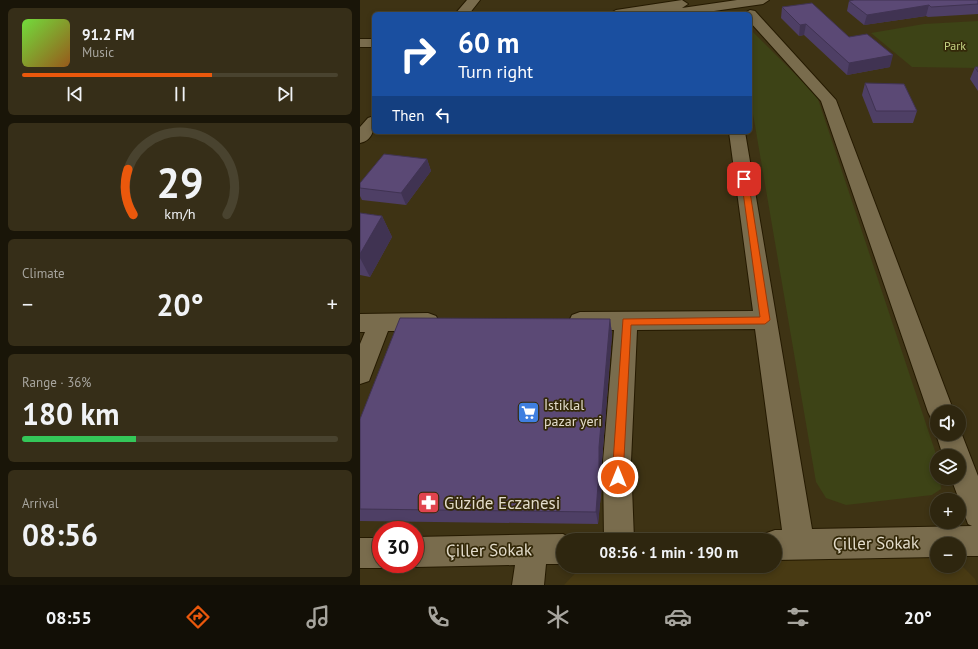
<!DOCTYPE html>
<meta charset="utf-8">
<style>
body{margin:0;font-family:"PT Sans",sans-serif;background:#362e18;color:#f1f3f6;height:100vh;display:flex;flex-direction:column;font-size:15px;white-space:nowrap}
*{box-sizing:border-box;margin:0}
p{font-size:13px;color:#a7a59e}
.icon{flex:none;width:22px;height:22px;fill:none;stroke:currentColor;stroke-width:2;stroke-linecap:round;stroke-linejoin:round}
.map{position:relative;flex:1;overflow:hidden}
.sheet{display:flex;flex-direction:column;gap:8px;padding:8px;background:#191508;width:360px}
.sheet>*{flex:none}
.banner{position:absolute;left:12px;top:12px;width:380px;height:122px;border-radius:6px;box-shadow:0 2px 6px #0003,0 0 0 1px #49432f;background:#1a4fa0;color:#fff;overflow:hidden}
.tools{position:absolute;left:570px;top:405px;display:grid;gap:8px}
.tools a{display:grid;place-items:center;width:36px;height:36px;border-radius:50%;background:#2e260f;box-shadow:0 2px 6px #0003,0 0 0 1px #49432f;font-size:20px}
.speed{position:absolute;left:12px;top:521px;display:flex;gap:8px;font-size:20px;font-weight:700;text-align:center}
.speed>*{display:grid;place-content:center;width:52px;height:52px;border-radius:50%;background:#2e260f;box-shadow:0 2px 6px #0003,0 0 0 1px #49432f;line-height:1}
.speed .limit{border:6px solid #d22;background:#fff;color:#111}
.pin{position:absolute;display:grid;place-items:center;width:34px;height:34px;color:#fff;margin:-17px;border-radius:8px;box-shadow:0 2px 6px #0006}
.me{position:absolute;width:44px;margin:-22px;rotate:0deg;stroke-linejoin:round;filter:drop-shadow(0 0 3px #0008)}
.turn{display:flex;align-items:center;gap:14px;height:84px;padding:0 20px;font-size:18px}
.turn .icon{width:52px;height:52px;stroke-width:2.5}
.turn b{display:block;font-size:28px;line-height:34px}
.then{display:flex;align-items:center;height:38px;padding:0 20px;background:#0003;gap:8px;font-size:15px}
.big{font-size:30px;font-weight:600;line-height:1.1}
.sheet .card{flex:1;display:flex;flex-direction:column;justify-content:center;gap:6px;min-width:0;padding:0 14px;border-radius:6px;background:#362e18}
.sheet .dial{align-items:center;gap:0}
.dial svg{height:104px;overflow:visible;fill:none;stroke:#49432f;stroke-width:7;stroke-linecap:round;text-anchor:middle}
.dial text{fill:#f1f3f6;stroke:none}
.song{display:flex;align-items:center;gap:12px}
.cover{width:48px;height:48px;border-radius:6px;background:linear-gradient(135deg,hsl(100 70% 55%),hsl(30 70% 35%))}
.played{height:4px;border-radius:2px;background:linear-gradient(90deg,#ea580c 60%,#49432f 60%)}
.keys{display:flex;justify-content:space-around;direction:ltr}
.heat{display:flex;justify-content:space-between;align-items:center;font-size:22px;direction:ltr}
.charge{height:6px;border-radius:3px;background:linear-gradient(90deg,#34c759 36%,#49432f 0)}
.trip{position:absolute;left:196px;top:533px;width:226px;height:40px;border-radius:20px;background:#2e260f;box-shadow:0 2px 6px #0003,0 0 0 1px #49432f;font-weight:600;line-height:40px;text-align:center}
.dock{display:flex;height:64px;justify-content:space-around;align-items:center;background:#120f06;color:#a7a59e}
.dock .icon{width:28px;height:28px}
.dock .active{color:#ea580c}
.dock b{font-size:18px;color:#f1f3f6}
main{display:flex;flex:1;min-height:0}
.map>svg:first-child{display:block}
.built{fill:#483a13}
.green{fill:#3d4316}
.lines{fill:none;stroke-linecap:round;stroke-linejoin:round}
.street-casing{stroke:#251a00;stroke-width:2}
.secondary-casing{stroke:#251a00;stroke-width:2}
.street{fill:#796c4d;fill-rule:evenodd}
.secondary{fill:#796c4d;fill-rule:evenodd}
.wall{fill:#4e3f65}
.shaded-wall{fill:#403352}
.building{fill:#5b4975;stroke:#403352}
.route{fill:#ea580c;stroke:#983908}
.labels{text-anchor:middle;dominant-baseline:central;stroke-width:3.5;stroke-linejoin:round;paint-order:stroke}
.far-park-label{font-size:12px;fill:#c5d383;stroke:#342909}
.poi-label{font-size:14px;fill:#e3dccb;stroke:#342909;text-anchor:start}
.near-poi-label{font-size:17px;fill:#e3dccb;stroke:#342909;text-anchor:start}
.near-street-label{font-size:17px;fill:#e3dccb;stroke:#342909}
</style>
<main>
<section class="sheet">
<div class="card">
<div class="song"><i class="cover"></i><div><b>91.2 FM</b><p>Music</p></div></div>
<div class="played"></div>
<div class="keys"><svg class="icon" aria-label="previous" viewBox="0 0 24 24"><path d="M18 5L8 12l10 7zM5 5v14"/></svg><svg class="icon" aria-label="pause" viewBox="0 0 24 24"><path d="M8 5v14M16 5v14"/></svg><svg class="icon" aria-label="next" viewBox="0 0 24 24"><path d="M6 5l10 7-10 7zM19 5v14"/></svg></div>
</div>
<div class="card dial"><svg viewBox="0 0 100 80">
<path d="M14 69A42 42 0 1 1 86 69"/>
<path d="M14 69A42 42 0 0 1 10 34" stroke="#ea580c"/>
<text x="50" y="56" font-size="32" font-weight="700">29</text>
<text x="50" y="72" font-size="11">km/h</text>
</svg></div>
<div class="card"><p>Climate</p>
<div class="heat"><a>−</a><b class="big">20°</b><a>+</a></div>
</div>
<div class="card"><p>Range · 36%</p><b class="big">180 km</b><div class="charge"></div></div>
<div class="card"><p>Arrival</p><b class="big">08:56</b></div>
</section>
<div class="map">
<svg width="618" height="585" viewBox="0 0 618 585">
<rect width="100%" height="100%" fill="#3e3314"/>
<path class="built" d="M 415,558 L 577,558 L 577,566 L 599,566 L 599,563 L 615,579 L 617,585 L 204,585 L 222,566 L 415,566 Z"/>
<path class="green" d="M 618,21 L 618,68 L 552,67 L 511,33 L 564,24 Z
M 390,29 L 457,96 L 577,457 L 577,478 L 580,478 L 581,489 L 572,495 L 486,505 L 466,498 L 456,482 L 392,108 L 390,105 Z"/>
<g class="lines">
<defs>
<path id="street" d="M 390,10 L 395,11 L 476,100 L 594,412 L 577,412 L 577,422 L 572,420 L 568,412 L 461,101 L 390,22 L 390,14 L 383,14 Z
M 369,132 L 385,132 L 452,529 L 612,526 L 608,524 L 591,478 L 599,478 L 599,456 L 583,456 L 576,434 L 577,431 L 577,434 L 599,434 L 599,427 L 618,476 L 618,556 L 599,556 L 599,544 L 577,544 L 577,557 L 415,560 L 415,540 L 402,540 L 404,534 L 415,530 L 422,530 L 395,329 L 277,330 L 271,461 L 274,540 L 244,540 L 243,461 L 254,330 L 220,330 L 212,327 L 209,321 L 212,315 L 220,312 L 393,311 Z
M 68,313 L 76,316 L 79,322 L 76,328 L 68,331 L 28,331 L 9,381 L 0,384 L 0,344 L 5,332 L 0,332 L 0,314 Z
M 203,534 L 214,540 L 203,540 L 203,564 L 186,564 L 184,585 L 152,585 L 155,565 L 55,567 L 47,564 L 55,564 L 55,537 Z
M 0,538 L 21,538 L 21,564 L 31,564 L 21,568 L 0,568 Z"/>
<path id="secondary" d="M 107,0 L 120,0 L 109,14 L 95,14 Z
M 322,0 L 328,4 L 322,8 L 377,0 L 409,0 L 403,4 L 333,14 L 299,14 L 304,11 L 282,14 L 249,14 L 256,10 Z
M 0,39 L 14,39 L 14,47 L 0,47 Z
M 14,116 C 14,128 14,140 0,143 L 0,127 L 8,118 Z"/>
</defs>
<use href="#street" class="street-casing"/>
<use href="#secondary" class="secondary-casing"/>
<use href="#street" class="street"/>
<use href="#secondary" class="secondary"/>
</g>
<path class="wall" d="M 618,0 L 618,14 L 568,17 L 566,16 L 504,25 L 487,11 L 489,1 Z
M 422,7 L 489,37 L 530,67 L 487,75 L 444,35 L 439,36 L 421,18 Z
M 615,67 L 618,67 L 618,91 L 610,79 Z
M 505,83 L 557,111 L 553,123 L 513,123 L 502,95 Z
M 67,159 L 71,171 L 46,205 L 2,200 L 0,196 L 0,183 Z
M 0,213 L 22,216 L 32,237 L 10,277 L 0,275 Z
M 250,319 L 252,334 L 242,461 L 242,484 L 238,524 L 0,521 L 0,419 Z"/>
<path class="shaded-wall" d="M 569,5 L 566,16 L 504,25 L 507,15 Z
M 446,24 L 444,35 L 439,36 L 440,25 Z
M 533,55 L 530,67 L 487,75 L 489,63 Z
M 67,159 L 71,171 L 46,205 L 41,193 Z
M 22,216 L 32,237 L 10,277 L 0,258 L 0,254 Z
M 250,319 L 252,334 L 242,461 L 242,484 L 238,524 L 236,512 L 239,447 Z"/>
<path class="building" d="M 494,0 L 618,0 L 618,4 L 571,7 L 569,5 L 507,15 L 489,1 Z
M 452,3 L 489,37 L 507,34 L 533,55 L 489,63 L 446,24 L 440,25 L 422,7 Z
M 615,67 L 618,67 L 618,72 Z
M 505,83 L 544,84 L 557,111 L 516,111 Z
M 24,154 L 67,159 L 41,193 L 0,188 L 0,183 Z
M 0,213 L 22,216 L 0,254 Z
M 40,318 L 250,319 L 239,447 L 239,471 L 236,512 L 0,509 L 0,419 Z"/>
<path class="route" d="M 381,177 L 388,179 L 410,320 L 405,324 L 271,325 L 263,477 L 262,481 L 258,482 L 254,481 L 252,477 L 263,319 L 400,317 Z"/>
<defs>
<symbol id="supermarket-square" viewBox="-11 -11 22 22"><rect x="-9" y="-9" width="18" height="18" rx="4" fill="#3f7fe0" stroke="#342909"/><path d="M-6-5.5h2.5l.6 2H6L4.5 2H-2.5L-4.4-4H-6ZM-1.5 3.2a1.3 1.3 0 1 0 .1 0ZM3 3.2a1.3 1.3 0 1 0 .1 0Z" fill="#fff"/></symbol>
<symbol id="pharmacy-square" viewBox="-11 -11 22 22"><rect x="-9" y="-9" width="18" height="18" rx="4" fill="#e0444e" stroke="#342909"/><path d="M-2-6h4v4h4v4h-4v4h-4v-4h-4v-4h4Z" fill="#fff"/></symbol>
</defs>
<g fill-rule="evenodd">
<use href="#supermarket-square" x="156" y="400" width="25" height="25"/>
<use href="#pharmacy-square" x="56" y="490" width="25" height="25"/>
</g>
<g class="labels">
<g class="far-park-label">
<text x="595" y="45">Park</text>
</g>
<g class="poi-label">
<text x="184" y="405">İstiklal<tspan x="184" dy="16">pazar yeri</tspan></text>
</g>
<g class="near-poi-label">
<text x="84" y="503">Güzide Eczanesi</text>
</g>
<g class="near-street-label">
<text transform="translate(516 543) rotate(-1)">Çiller Sokak</text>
<text transform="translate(129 550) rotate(-1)">Çiller Sokak</text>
</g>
</g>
</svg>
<div class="tools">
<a><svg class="icon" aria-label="sound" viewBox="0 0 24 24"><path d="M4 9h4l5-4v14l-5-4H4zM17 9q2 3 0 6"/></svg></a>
<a><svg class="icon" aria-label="layers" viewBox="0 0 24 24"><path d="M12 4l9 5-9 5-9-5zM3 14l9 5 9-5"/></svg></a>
<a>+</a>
<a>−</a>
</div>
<div class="speed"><div class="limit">30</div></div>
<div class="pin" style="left:384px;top:179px;background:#d93025"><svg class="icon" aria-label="arrive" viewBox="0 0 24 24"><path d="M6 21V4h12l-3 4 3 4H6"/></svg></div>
<svg class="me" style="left:258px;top:477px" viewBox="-20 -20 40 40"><circle r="17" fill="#ea580c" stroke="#fff" stroke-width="3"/><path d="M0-11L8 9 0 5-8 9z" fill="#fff"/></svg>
<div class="trip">08:56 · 1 min · 190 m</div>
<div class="banner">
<div class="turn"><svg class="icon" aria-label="right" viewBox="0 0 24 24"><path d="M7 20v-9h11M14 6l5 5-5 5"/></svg><div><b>60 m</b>Turn right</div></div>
<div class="then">Then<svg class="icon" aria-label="left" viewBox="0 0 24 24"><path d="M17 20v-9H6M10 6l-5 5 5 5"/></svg></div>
</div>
</div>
</main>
<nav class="dock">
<b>08:55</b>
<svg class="icon active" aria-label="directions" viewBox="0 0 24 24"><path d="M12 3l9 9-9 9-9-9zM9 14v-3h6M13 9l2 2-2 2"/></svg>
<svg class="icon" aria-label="music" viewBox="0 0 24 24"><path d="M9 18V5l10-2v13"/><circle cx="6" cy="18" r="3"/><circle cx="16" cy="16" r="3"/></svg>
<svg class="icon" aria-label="phone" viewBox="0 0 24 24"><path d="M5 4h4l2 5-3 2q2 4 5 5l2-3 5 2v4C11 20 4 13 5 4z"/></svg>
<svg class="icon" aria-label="climate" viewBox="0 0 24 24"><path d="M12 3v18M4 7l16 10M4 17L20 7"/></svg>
<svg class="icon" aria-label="car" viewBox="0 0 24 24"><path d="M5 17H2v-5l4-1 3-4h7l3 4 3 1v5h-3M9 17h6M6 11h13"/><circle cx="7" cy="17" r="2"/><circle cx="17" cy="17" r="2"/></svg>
<svg class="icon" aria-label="filters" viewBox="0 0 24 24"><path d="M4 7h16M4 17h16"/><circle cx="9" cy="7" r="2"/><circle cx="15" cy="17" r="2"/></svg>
<b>20°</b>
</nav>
